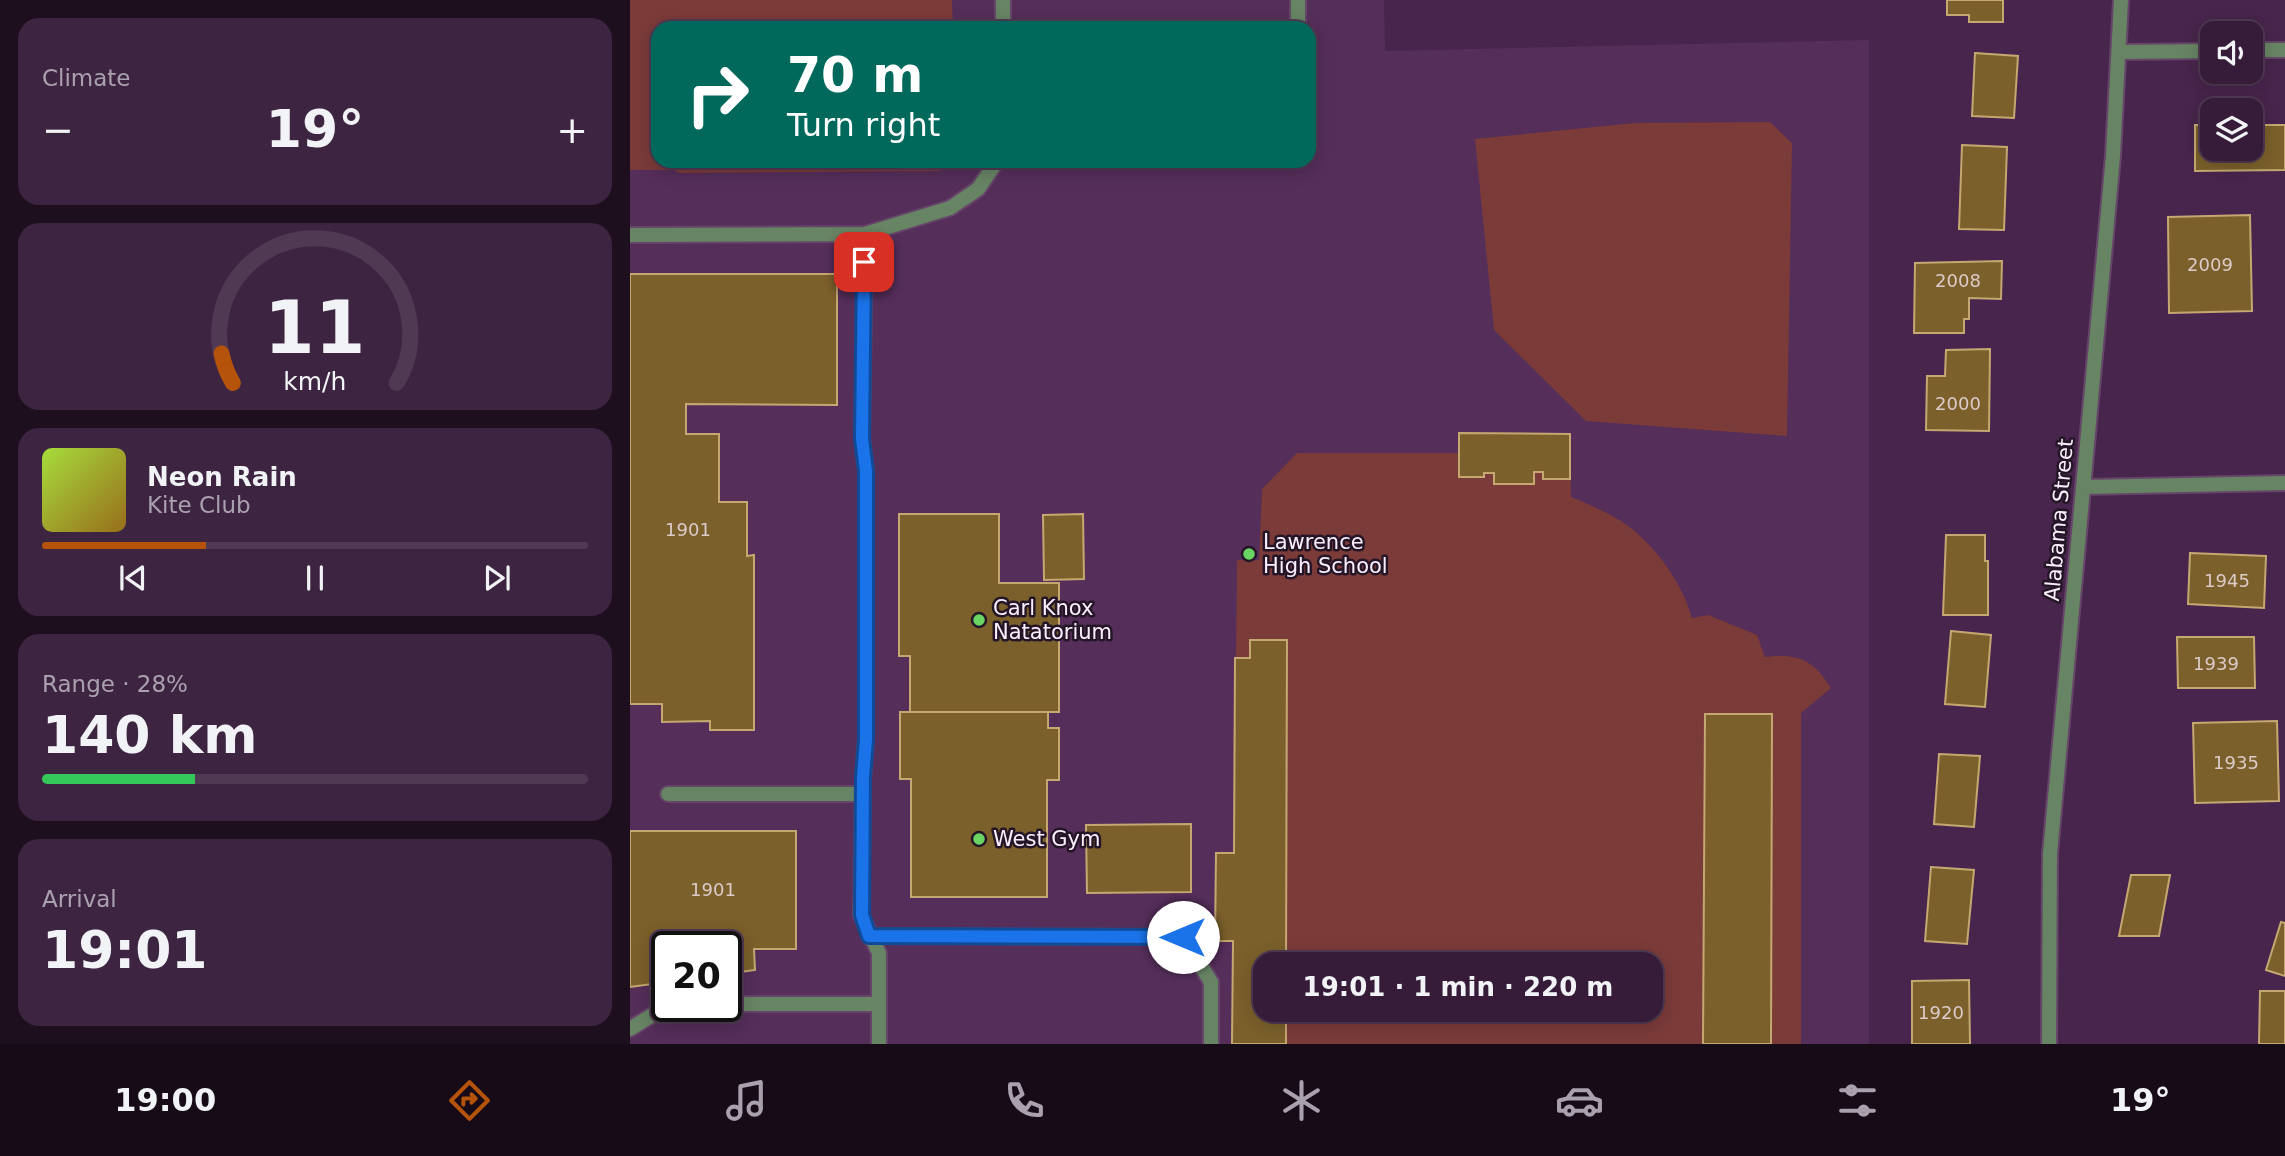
<!DOCTYPE html>
<meta charset="utf-8">
<style>
body{margin:0;font-family:"DejaVu Sans",sans-serif;background:#3d2541;color:#f1f3f6;height:100vh;display:flex;flex-direction:column;font-size:26px;white-space:nowrap}
*{box-sizing:border-box;margin:0}
p{font-size:23px;color:#aaa1ae}
.icon{flex:none;width:38px;height:38px;fill:none;stroke:currentColor;stroke-width:2;stroke-linecap:round;stroke-linejoin:round}
.map{position:relative;flex:1;overflow:hidden}
.side{display:flex;flex-direction:column;gap:18px;padding:18px;background:#1e0f1f;width:630px}
.side>*{flex:none}
.banner{position:absolute;left:21px;top:21px;width:665px;height:147px;border-radius:21px;box-shadow:0 4px 18px #0003,0 0 0 2px #503a53;background:#00695c;color:#fff;overflow:hidden}
.controls{position:absolute;left:1570px;top:21px;display:grid;gap:14px}
.controls a{display:grid;place-items:center;width:63px;height:63px;border-radius:14px;background:#361c39;box-shadow:0 4px 18px #0003,0 0 0 2px #503a53;font-size:35px}
.speed{position:absolute;left:21px;top:931px;display:flex;gap:14px;font-size:35px;font-weight:700;text-align:center}
.speed>*{display:grid;place-content:center;width:91px;height:91px;border-radius:50%;background:#361c39;box-shadow:0 4px 18px #0003,0 0 0 2px #503a53;line-height:1}
.speed .limit{border:4px solid #111;border-radius:10px;background:#fff;color:#111}
.pin{position:absolute;display:grid;place-items:center;width:60px;height:60px;color:#fff;margin:-30px;border-radius:14px;box-shadow:0 4px 10px #0006}
.me{position:absolute;width:77px;margin:-38px;rotate:270deg;stroke-linejoin:round;filter:drop-shadow(0 0 5px #0008)}
.turn{display:flex;align-items:center;gap:24px;height:147px;padding:0 21px;font-size:32px}
.turn .icon{width:91px;height:91px;stroke-width:2.5}
.turn b{display:block;font-size:49px;line-height:60px}
.big{font-size:52px;font-weight:800;line-height:1.1}
.side .widget{flex:1;display:flex;flex-direction:column;justify-content:center;gap:10px;min-width:0;padding:0 24px;border-radius:21px;background:#3d2541}
.side .dial{align-items:center;gap:0}
.dial svg{height:182px;overflow:visible;fill:none;stroke:#503a53;stroke-width:7;stroke-linecap:round;text-anchor:middle}
.dial text{fill:#f1f3f6;stroke:none}
.song{display:flex;align-items:center;gap:21px}
.cover{width:84px;height:84px;border-radius:10px;background:linear-gradient(135deg,hsl(80 70% 55%),hsl(40 70% 35%))}
.played{height:7px;border-radius:4px;background:linear-gradient(90deg,#b45309 30%,#503a53 30%)}
.keys{display:flex;justify-content:space-around;direction:ltr}
.heat{display:flex;justify-content:space-between;align-items:center;font-size:38px;direction:ltr}
.charge{height:10px;border-radius:5px;background:linear-gradient(90deg,#34c759 28%,#503a53 0)}
.trip{position:absolute;left:623px;top:952px;width:410px;height:70px;border-radius:21px;background:#361c39;box-shadow:0 4px 18px #0003,0 0 0 2px #503a53;font-weight:800;line-height:70px;text-align:center}
.menu{display:flex;height:112px;justify-content:space-around;align-items:center;background:#160b17;color:#aaa1ae}
.menu .icon{width:49px;height:49px}
.menu .on{color:#b45309}
.menu b{font-size:32px;color:#f1f3f6}
main{display:flex;flex:1;min-height:0}
.map>svg:first-child{display:block}
.built{fill:#552e5a;fill-rule:evenodd}
.green{fill:#7b3b39;fill-rule:evenodd}
.building{fill:#7b602b;stroke:#c5a871;stroke-width:2}
.lines{fill:none;stroke-linecap:round;stroke-linejoin:round}
.lane-casing{stroke:#654568;stroke-width:18}
.street-casing{stroke:#654568;stroke-width:18}
.lane{stroke:#678464;stroke-width:14}
.street{stroke:#678464;stroke-width:14}
.route-casing{stroke:#114b97;stroke-width:18}
.route{stroke:#1a73e8;stroke-width:12}
.poi-dot{fill:#69d464;stroke:#251627;stroke-width:2.5}
.labels{text-anchor:middle;dominant-baseline:central;stroke-width:5;stroke-linejoin:round;paint-order:stroke}
.number-label{font-size:18px;fill:#dccbc8}
.street-label{font-size:21px;fill:#fceffd;stroke:#251627}
.poi-label{font-size:21px;fill:#fceffd;stroke:#251627;text-anchor:start}
</style>
<main>
<section class="side">
<div class="widget"><p>Climate</p>
<div class="heat"><a>−</a><b class="big">19°</b><a>+</a></div>
</div>
<div class="widget dial"><svg viewBox="0 0 100 80">
<path d="M14 69A42 42 0 1 1 86 69"/>
<path d="M14 69A42 42 0 0 1 9 56" stroke="#b45309"/>
<text x="50" y="56" font-size="32" font-weight="700">11</text>
<text x="50" y="72" font-size="11">km/h</text>
</svg></div>
<div class="widget">
<div class="song"><i class="cover"></i><div><b>Neon Rain</b><p>Kite Club</p></div></div>
<div class="played"></div>
<div class="keys"><svg class="icon" aria-label="previous" viewBox="0 0 24 24"><path d="M18 5L8 12l10 7zM5 5v14"/></svg><svg class="icon" aria-label="pause" viewBox="0 0 24 24"><path d="M8 5v14M16 5v14"/></svg><svg class="icon" aria-label="next" viewBox="0 0 24 24"><path d="M6 5l10 7-10 7zM19 5v14"/></svg></div>
</div>
<div class="widget"><p>Range · 28%</p><b class="big">140 km</b><div class="charge"></div></div>
<div class="widget"><p>Arrival</p><b class="big">19:01</b></div>
</section>
<div class="map">
<svg width="1655" height="1044" viewBox="0 0 1655 1044">
<rect width="100%" height="100%" fill="#48254c"/>
<path class="built" d="M 0,0 L 754,0 L 755,51 L 1239,40 L 1239,1044 L 0,1044 ZM 28,28 L 679,28 L 679,161 L 28,161 ZM 37,947 L 96,947 L 96,1006 L 37,1006 ZM 635,964 L 1020,964 L 1020,1010 L 635,1010 Z"/>
<path class="green" d="M 0,0 L 322,0 L 323,28 L 28,28 L 28,161 L 316,161 L 310,171 L 50,173 L 43,170 L 0,170 Z
M 1140,122 L 1162,143 L 1157,436 L 956,421 L 864,330 L 845,139 L 1005,123 Z
M 829,433 L 940,434 L 941,497 C 958,504 975,511 991,521 C 1022,541 1052,581 1062,618 L 1078,615 L 1127,635 L 1135,657 C 1168,653 1183,659 1201,688 L 1171,713 L 1171,1044 L 602,1044 L 603,942 L 585,941 L 586,853 L 604,853 L 607,560 L 629,560 L 632,489 L 667,453 L 829,453 ZM 635,964 L 1020,964 L 1020,1010 L 635,1010 Z"/>
<path class="building" d="M 1317,0 L 1373,0 L 1373,22 L 1339,22 L 1339,15 L 1317,15 Z
M 1345,53 L 1388,56 L 1384,118 L 1342,116 Z
M 1565,125 L 1582,125 L 1582,149 L 1620,149 L 1620,125 L 1655,125 L 1655,170 L 1565,171 Z
M 1332,145 L 1377,147 L 1374,230 L 1329,229 Z
M 1620,215 L 1622,311 L 1539,313 L 1538,217 Z
M 1372,261 L 1371,299 L 1339,298 L 1339,319 L 1334,319 L 1334,333 L 1284,333 L 1285,263 Z
M 0,274 L 207,274 L 207,405 L 56,404 L 56,434 L 89,434 L 89,502 L 117,502 L 117,556 L 124,555 L 124,730 L 80,730 L 80,721 L 32,722 L 32,704 L 0,704 Z
M 1360,349 L 1359,431 L 1296,430 L 1297,376 L 1315,376 L 1316,350 Z
M 829,433 L 940,434 L 940,479 L 913,479 L 913,472 L 904,472 L 904,484 L 864,484 L 864,473 L 854,473 L 854,477 L 829,477 Z
M 269,514 L 369,514 L 369,583 L 429,583 L 429,712 L 280,712 L 280,656 L 269,656 Z
M 453,514 L 454,579 L 414,580 L 413,515 Z
M 1316,535 L 1355,535 L 1355,561 L 1358,561 L 1358,615 L 1313,615 Z
M 1560,553 L 1636,556 L 1634,608 L 1558,604 Z
M 1321,631 L 1361,635 L 1355,707 L 1315,704 Z
M 1547,637 L 1624,637 L 1625,688 L 1548,688 Z
M 620,640 L 657,640 L 656,964 L 635,964 L 635,1010 L 656,1010 L 656,1044 L 602,1044 L 603,941 L 585,941 L 586,853 L 604,853 L 605,658 L 620,658 Z
M 270,712 L 418,712 L 418,728 L 429,728 L 429,780 L 417,780 L 417,897 L 281,897 L 281,779 L 270,779 Z
M 1075,714 L 1142,714 L 1141,1044 L 1073,1044 Z
M 1647,721 L 1649,801 L 1565,803 L 1563,723 Z
M 1309,754 L 1350,756 L 1344,827 L 1304,824 Z
M 561,824 L 561,892 L 457,893 L 456,825 Z
M 0,831 L 166,831 L 166,949 L 124,949 L 125,970 L 96,974 L 96,947 L 37,947 L 37,982 L 0,987 Z
M 1301,867 L 1344,870 L 1337,944 L 1295,941 Z
M 1501,875 L 1540,875 L 1529,936 L 1489,936 Z
M 1651,922 L 1655,923 L 1655,976 L 1636,970 Z
M 1339,980 L 1340,1044 L 1282,1044 L 1282,981 Z
M 1630,991 L 1655,991 L 1655,1044 L 1629,1044 Z"/>
<g class="lines">
<defs>
<path id="lane" d="M 373,0 L 373,28
M 668,0 L 668,28
M 235,234 L 232,439 L 236,471 L 236,740 L 233,777 L 231,915 L 249,953 L 249,1044
M 0,235 L 235,234 L 320,208 L 348,189 L 367,161
M 38,794 L 232,794
M 239,936 L 553,937 L 581,982 L 581,1044
M 96,1004 L 249,1004
M 0,1029 L 27,1012 L 50,1006"/>
<path id="street" d="M 1620,50 L 1655,50
M 1489,52 L 1582,51
M 1453,487 L 1655,483
M 1419,1044 L 1420,854 L 1483,156 L 1491,0"/>
</defs>
<use href="#lane" class="lane-casing"/>
<use href="#street" class="street-casing"/>
<use href="#lane" class="lane"/>
<use href="#street" class="street"/>
</g>
<g class="lines">
<defs>
<path id="route" d="M 234,262 L 232,439 L 236,471 L 236,740 L 233,777 L 232,915 L 239,936 L 553,937"/>
</defs>
<use href="#route" class="route-casing"/>
<use href="#route" class="route"/>
</g>
<g class="poi-dot">
<circle cx="619" cy="554" r="7"/>
<circle cx="349" cy="620" r="7"/>
<circle cx="349" cy="839" r="7"/>
</g>
<g class="labels">
<g class="number-label">
<text x="1580" y="264">2009</text>
<text x="1328" y="280">2008</text>
<text x="1328" y="403">2000</text>
<text x="58" y="529">1901</text>
<text x="1597" y="580">1945</text>
<text x="1586" y="663">1939</text>
<text x="1606" y="762">1935</text>
<text x="83" y="889">1901</text>
<text x="1311" y="1012">1920</text>
</g>
<g class="street-label">
<text transform="translate(1429 520) rotate(-85)">Alabama Street</text>
</g>
<g class="poi-label">
<text x="633" y="542">Lawrence<tspan x="633" dy="24">High School</tspan></text>
<text x="363" y="608">Carl Knox<tspan x="363" dy="24">Natatorium</tspan></text>
<text x="363" y="839">West Gym</text>
</g>
</g>
</svg>
<div class="controls">
<a><svg class="icon" aria-label="sound" viewBox="0 0 24 24"><path d="M4 9h4l5-4v14l-5-4H4zM17 9q2 3 0 6"/></svg></a>
<a><svg class="icon" aria-label="layers" viewBox="0 0 24 24"><path d="M12 4l9 5-9 5-9-5zM3 14l9 5 9-5"/></svg></a>
</div>
<div class="speed"><div class="limit">20</div></div>
<div class="pin" style="left:234px;top:262px;background:#d93025"><svg class="icon" aria-label="arrive" viewBox="0 0 24 24"><path d="M6 21V4h12l-3 4 3 4H6"/></svg></div>
<svg class="me" style="left:553px;top:937px" viewBox="-20 -20 40 40"><circle r="19" fill="#fff"/><path d="M0-13L10 11 0 6-10 11z" fill="#1a73e8"/></svg>
<div class="trip">19:01 · 1 min · 220 m</div>
<div class="banner">
<div class="turn"><svg class="icon" aria-label="right" viewBox="0 0 24 24"><path d="M7 20v-9h11M14 6l5 5-5 5"/></svg><div><b>70 m</b>Turn right</div></div>
</div>
</div>
</main>
<nav class="menu">
<b>19:00</b>
<svg class="icon on" aria-label="directions" viewBox="0 0 24 24"><path d="M12 3l9 9-9 9-9-9zM9 14v-3h6M13 9l2 2-2 2"/></svg>
<svg class="icon" aria-label="music" viewBox="0 0 24 24"><path d="M9 18V5l10-2v13"/><circle cx="6" cy="18" r="3"/><circle cx="16" cy="16" r="3"/></svg>
<svg class="icon" aria-label="phone" viewBox="0 0 24 24"><path d="M5 4h4l2 5-3 2q2 4 5 5l2-3 5 2v4C11 20 4 13 5 4z"/></svg>
<svg class="icon" aria-label="climate" viewBox="0 0 24 24"><path d="M12 3v18M4 7l16 10M4 17L20 7"/></svg>
<svg class="icon" aria-label="car" viewBox="0 0 24 24"><path d="M5 17H2v-5l4-1 3-4h7l3 4 3 1v5h-3M9 17h6M6 11h13"/><circle cx="7" cy="17" r="2"/><circle cx="17" cy="17" r="2"/></svg>
<svg class="icon" aria-label="filters" viewBox="0 0 24 24"><path d="M4 7h16M4 17h16"/><circle cx="9" cy="7" r="2"/><circle cx="15" cy="17" r="2"/></svg>
<b>19°</b>
</nav>
